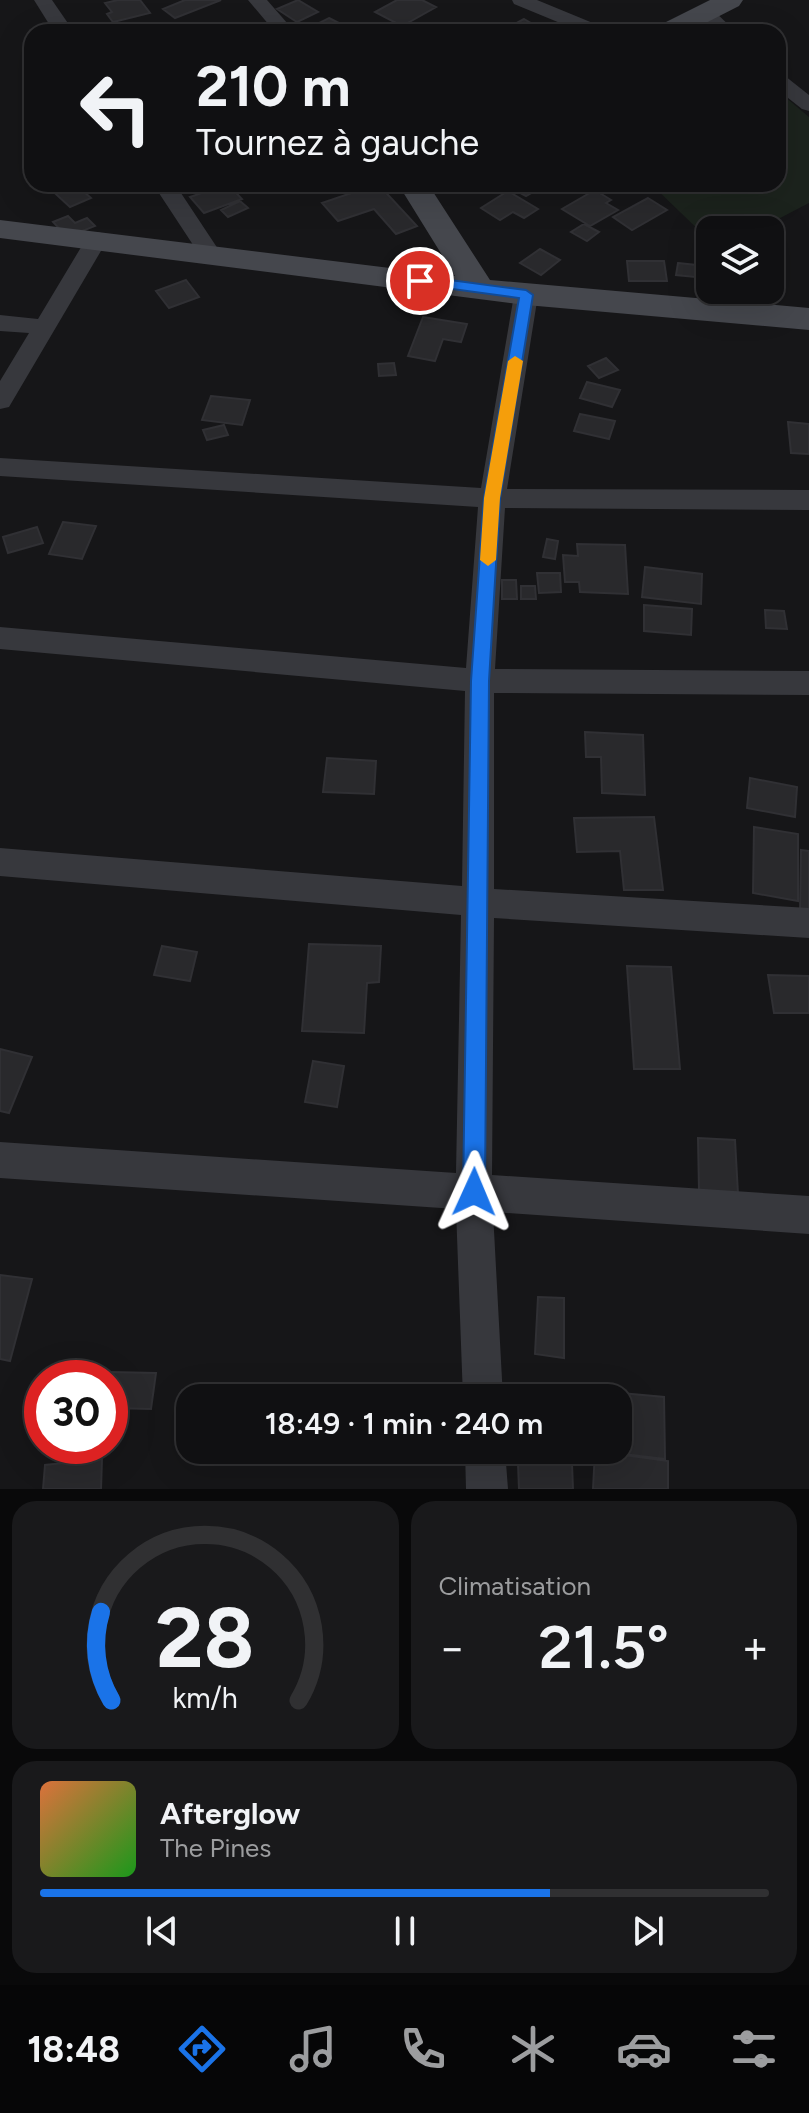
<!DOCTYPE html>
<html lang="fr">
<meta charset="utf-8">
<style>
body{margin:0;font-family:Figtree,sans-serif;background:#19191b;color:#f1f3f6;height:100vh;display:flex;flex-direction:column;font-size:30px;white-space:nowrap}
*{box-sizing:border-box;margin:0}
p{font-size:26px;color:#9c9d9f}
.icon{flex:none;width:44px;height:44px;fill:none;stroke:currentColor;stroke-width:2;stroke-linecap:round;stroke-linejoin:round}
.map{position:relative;height:1489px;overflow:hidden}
.details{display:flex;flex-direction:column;gap:12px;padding:12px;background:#09090a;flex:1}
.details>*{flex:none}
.guide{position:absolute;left:24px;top:24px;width:762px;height:168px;border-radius:24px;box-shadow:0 8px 32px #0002,0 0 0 2px #303032;background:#101012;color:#f1f3f6;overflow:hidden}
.buttons{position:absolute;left:696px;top:216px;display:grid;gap:16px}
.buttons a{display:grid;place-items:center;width:88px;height:88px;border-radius:16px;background:#101012;box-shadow:0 8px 32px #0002,0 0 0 2px #303032;font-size:40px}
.speed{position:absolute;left:24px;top:1360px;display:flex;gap:16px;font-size:40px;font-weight:700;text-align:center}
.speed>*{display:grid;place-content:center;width:104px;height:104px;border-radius:50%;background:#101012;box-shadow:0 8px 32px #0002,0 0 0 2px #303032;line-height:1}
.speed .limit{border:12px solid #d22;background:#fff;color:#111}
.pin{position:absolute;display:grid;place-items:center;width:68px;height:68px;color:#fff;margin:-34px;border:4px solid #fff;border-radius:50%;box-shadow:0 2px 8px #0007}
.me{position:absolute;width:88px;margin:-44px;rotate:1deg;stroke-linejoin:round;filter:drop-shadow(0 0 6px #0008)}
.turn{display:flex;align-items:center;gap:28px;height:168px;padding:0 40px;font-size:36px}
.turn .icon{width:104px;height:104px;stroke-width:2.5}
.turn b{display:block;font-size:56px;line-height:68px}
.big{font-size:60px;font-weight:600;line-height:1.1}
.details .card{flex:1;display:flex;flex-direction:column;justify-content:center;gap:12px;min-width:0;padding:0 28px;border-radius:24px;background:#19191b}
.details .dial{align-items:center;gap:0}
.dial svg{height:208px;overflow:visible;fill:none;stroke:#303032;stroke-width:7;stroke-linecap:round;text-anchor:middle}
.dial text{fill:#f1f3f6;stroke:none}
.song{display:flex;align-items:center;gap:24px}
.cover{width:96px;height:96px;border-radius:12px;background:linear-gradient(135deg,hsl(20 70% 55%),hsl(120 70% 35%))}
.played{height:8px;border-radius:4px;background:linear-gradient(90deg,#1a73e8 70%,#303032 70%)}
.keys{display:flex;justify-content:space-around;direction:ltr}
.heat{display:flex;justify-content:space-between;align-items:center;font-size:44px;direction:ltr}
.details .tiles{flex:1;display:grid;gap:12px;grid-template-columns:1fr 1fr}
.card:last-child{grid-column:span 2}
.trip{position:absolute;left:176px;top:1384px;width:456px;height:80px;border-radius:24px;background:#101012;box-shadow:0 8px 32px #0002,0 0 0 2px #303032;font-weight:600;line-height:80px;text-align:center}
.menu{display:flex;height:128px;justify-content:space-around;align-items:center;background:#060607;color:#9c9d9f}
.menu .icon{width:56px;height:56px}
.menu .on{color:#1a73e8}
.menu b{font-size:36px;color:#f1f3f6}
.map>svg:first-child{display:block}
.green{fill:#1c231d}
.building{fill:#29292c;stroke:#303034;stroke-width:2}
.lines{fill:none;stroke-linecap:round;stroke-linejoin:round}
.street{fill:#37383d;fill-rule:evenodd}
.secondary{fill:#45474d;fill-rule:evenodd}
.route{fill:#1a73e8;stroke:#114b97;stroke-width:2}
.slow{fill:#f59e0b}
</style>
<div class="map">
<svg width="809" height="1489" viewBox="0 0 809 1489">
<rect width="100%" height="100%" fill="#161618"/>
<path class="green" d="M 778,91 L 809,117 L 809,203 L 757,230 L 710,230 L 710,241 L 651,184 L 778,184 Z"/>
<path class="building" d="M 118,0 L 140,0 L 150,13 L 113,22 L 107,14 L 112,12 L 105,3 Z
M 185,0 L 221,0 L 175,18 L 163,9 Z
M 298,0 L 318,12 L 297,22 L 277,9 Z
M 397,0 L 422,0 L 436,7 L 402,26 L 375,12 Z
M 329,18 L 341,24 L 326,32 L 311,27 Z
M 524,19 L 545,31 L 500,32 Z
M 49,184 L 75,184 L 91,198 L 70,207 L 46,185 Z
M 228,184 L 242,199 L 204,213 L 190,197 Z
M 378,184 L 417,226 L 396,234 L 374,209 L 338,221 L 322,203 Z
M 518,184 L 533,184 L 540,188 L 526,196 L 511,188 Z
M 595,190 L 611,200 L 606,203 L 618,210 L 590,226 L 562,209 Z
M 508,191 L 538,209 L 524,218 L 513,212 L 500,220 L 481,208 Z
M 648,198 L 667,210 L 632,230 L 613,217 Z
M 240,201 L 248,208 L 228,217 L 221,210 Z
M 68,216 L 75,223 L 87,218 L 95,226 L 67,237 L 53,222 Z
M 584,224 L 599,232 L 587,241 L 571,232 Z
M 540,249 L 560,260 L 541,275 L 520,263 Z
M 627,261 L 664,261 L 667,281 L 629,281 Z
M 678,263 L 696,265 L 695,277 L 676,275 Z
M 186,280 L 199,297 L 169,308 L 156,291 Z
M 423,317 L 467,324 L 461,342 L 443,339 L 435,361 L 408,356 Z
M 606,358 L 618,370 L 599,378 L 588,366 Z
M 394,363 L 396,375 L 379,376 L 378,364 Z
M 587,382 L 620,390 L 612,407 L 580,398 Z
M 211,396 L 250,400 L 242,425 L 202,420 Z
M 580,414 L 615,421 L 609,439 L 574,431 Z
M 788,422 L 809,424 L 809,454 L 791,453 Z
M 224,425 L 228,435 L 207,440 L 203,430 Z
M 63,522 L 96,526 L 82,559 L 49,554 Z
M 37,527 L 43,543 L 8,553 L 3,537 Z
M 547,539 L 558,541 L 555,559 L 543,557 Z
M 577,544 L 625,545 L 628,594 L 580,592 L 579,582 L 565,582 L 563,555 L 578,556 Z
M 645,567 L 702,574 L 701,604 L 642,597 Z
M 537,573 L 560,573 L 561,592 L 539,593 Z
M 502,580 L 516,580 L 517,599 L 502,599 Z
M 521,586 L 535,586 L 536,599 L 521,599 Z
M 644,605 L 692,609 L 691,635 L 644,631 Z
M 765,610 L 784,611 L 787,629 L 766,628 Z
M 585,732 L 643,735 L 645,795 L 602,793 L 601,757 L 586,757 Z
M 327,758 L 376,761 L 374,794 L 323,792 Z
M 750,778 L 797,787 L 795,817 L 747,808 Z
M 654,817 L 663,890 L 624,890 L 620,851 L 577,852 L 574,818 Z
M 754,827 L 798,834 L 798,901 L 753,893 Z
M 801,850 L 809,851 L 809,915 L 800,913 Z
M 309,944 L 381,946 L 379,982 L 367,983 L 364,1033 L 302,1031 Z
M 162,946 L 197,952 L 190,981 L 154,975 Z
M 627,966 L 671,967 L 680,1069 L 634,1069 Z
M 768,975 L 809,976 L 809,1013 L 774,1013 Z
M 0,1049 L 32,1057 L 9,1113 L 0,1111 Z
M 313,1061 L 344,1066 L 337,1107 L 305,1102 Z
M 698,1138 L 735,1140 L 738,1194 L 699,1190 Z
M 0,1275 L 32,1279 L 10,1361 L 0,1359 Z
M 538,1297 L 564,1298 L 564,1358 L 535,1354 Z
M 110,1372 L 156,1373 L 151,1409 L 110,1408 Z
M 588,1390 L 664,1397 L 665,1459 L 590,1450 L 618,1450 L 618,1398 L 588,1398 Z
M 531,1450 L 572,1450 L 571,1464 L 530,1461 Z
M 595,1451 L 668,1461 L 668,1489 L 593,1489 Z
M 102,1459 L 101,1489 L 43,1489 L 45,1465 Z
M 518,1464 L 572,1464 L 573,1489 L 519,1489 Z"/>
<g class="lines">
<path class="street" d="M 34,0 L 52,0 L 74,32 L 54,32 Z
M 248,0 L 267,0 L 295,32 L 275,32 Z
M 512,0 L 537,0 L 605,28 L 608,32 L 582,32 L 514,4 Z
M 704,6 L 711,8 L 736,32 L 715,32 L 695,12 Z
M 778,74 L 785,76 L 809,95 L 809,111 L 802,109 L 778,90 Z
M 153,184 L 175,184 L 222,255 L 219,260 L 203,260 Z
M 97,232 L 105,234 L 108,239 L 9,407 L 0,409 L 0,381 L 29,333 L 0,331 L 0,315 L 38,319 L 89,234 Z
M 526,288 L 534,290 L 538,295 L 507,489 L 809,490 L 809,510 L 505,508 L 495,669 L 809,671 L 809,695 L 494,693 L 494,889 L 809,908 L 809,938 L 494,918 L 492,1175 L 809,1196 L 809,1234 L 493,1212 L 503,1398 L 463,1398 L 456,1209 L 0,1178 L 0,1142 L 456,1173 L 461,915 L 0,876 L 0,848 L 462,886 L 465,691 L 0,649 L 0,627 L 466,668 L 478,507 L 0,476 L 0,458 L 481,488 L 514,295 L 518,290 Z
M 465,1450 L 505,1450 L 508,1489 L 466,1489 Z"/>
<path class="secondary" d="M 710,0 L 743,0 L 739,6 L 688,32 L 654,32 L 658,26 Z
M 398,184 L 428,184 L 490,280 L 809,308 L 809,330 L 526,305 L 0,238 L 0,220 L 455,276 Z"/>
</g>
<path class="route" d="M 420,276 L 526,290 L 533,295 L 500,498 L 489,681 L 485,1192 L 482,1200 L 474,1203 L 466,1200 L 463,1192 L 471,681 L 484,498 L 519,298 L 415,284 L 415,278 Z"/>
<path class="slow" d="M 515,356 L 523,361 L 500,498 L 496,560 L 488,566 L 480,560 L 484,498 L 508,361 Z"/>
</svg>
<div class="buttons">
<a><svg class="icon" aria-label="layers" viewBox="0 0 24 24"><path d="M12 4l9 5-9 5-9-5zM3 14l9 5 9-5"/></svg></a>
</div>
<div class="speed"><div class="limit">30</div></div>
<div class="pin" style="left:420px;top:281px;background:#d93025"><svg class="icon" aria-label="arrive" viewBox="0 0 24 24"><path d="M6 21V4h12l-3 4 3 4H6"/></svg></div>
<svg class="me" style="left:474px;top:1192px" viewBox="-20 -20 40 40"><path d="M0-17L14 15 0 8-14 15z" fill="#1a73e8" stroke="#fff" stroke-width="4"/></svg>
<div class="trip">18:49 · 1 min · 240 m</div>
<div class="guide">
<div class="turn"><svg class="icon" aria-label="left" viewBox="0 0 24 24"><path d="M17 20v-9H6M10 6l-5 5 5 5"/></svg><div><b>210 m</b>Tournez à gauche</div></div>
</div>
</div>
<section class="details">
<div class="tiles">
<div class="card dial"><svg viewBox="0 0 100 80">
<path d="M14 69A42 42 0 1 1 86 69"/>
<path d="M14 69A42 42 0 0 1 10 35" stroke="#1a73e8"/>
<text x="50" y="56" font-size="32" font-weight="700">28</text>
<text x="50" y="72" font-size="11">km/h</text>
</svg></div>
<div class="card"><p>Climatisation</p>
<div class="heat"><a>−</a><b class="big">21.5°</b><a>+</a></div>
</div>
<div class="card">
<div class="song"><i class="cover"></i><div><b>Afterglow</b><p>The Pines</p></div></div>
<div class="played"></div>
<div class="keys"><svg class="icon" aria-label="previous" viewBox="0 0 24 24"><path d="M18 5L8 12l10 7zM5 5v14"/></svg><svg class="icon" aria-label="pause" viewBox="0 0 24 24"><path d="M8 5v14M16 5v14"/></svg><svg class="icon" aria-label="next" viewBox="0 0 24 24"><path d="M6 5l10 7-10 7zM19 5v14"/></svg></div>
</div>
</div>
</section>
<nav class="menu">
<b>18:48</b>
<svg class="icon on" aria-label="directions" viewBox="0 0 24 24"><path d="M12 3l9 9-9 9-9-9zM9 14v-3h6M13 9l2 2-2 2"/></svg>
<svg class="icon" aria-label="music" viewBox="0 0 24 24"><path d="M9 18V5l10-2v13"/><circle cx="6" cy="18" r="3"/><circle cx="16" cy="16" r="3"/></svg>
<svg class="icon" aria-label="phone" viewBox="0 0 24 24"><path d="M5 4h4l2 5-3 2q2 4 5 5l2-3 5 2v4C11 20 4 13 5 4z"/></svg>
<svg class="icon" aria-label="climate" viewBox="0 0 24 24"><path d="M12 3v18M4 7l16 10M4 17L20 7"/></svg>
<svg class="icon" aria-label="car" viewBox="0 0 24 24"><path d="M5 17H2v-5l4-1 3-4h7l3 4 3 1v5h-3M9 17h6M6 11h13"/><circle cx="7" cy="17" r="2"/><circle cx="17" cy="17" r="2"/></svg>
<svg class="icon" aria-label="filters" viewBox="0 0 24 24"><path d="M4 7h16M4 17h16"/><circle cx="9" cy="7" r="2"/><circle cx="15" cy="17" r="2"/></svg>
</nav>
